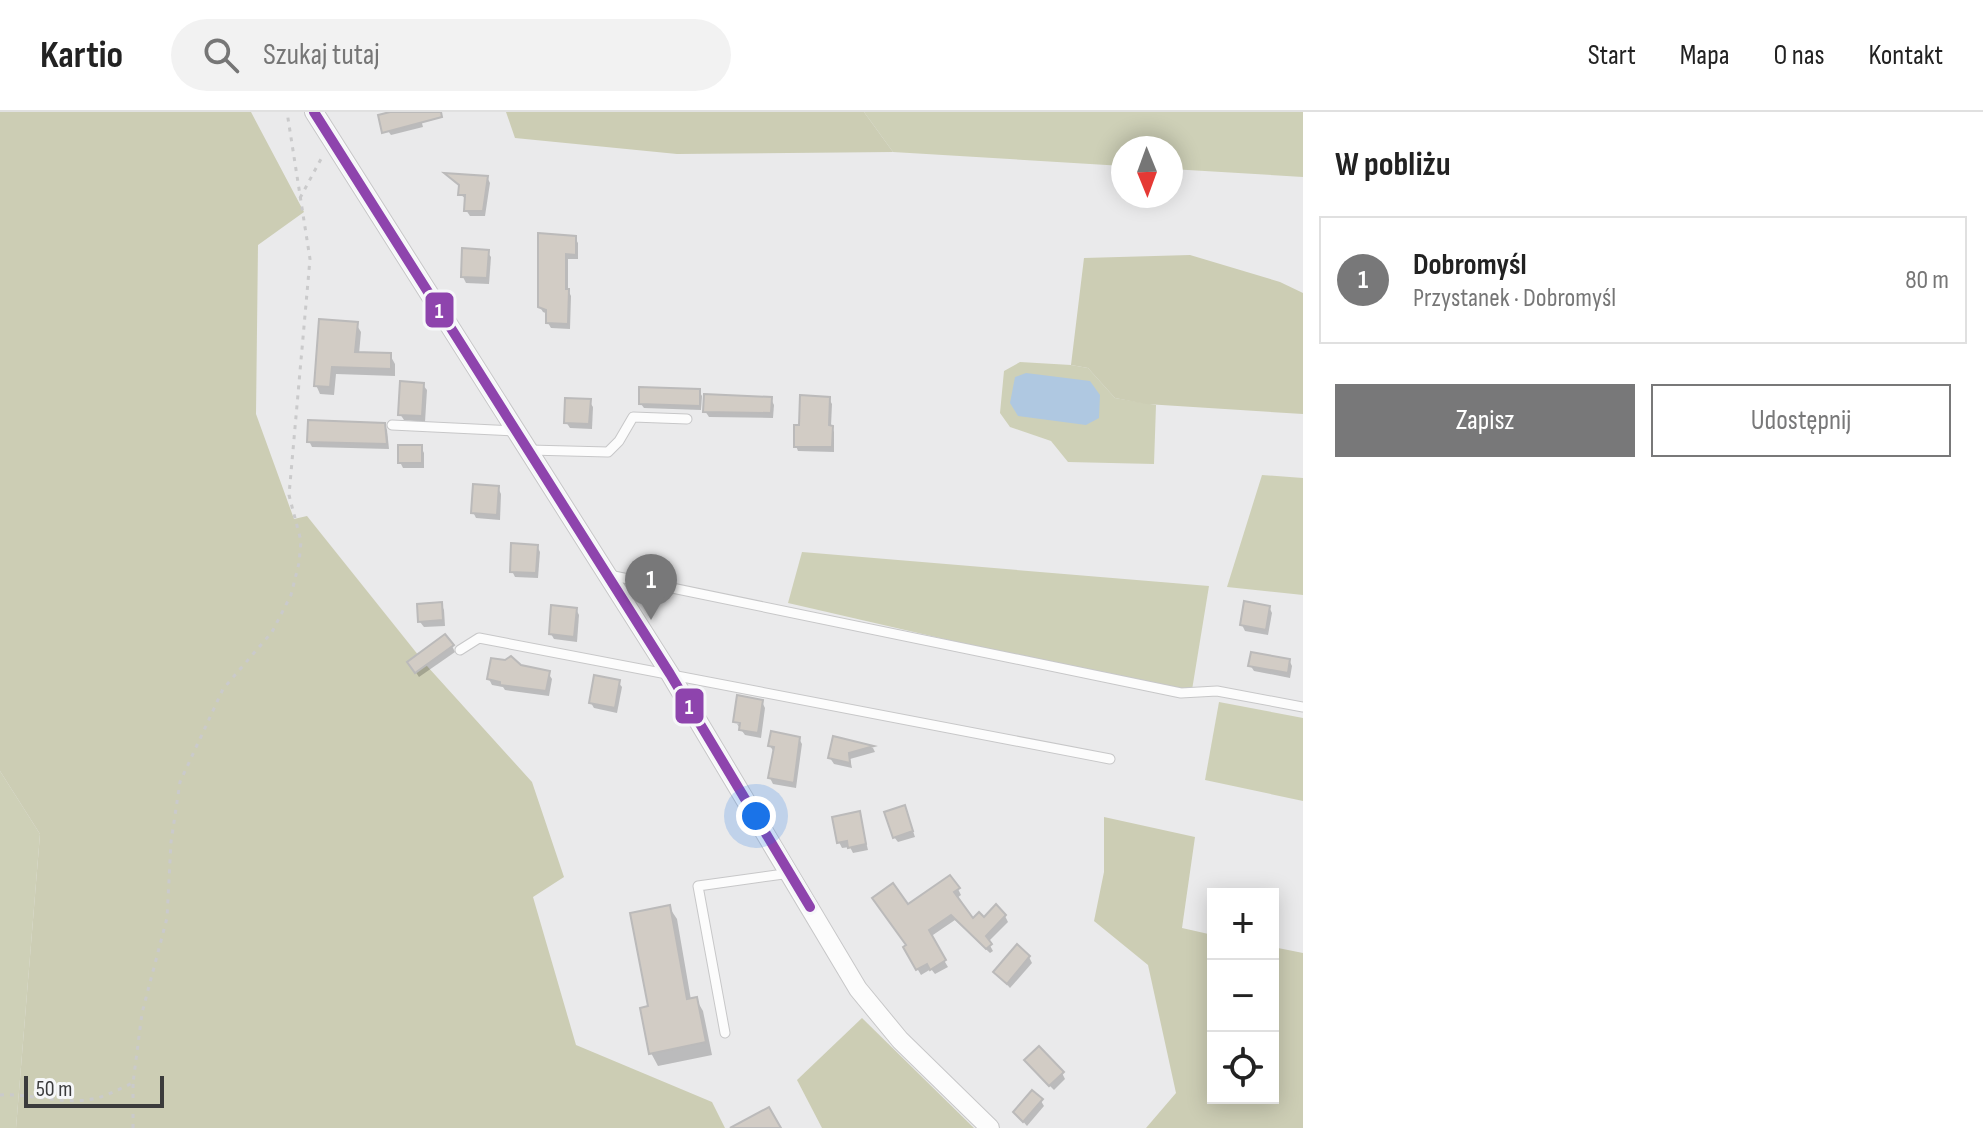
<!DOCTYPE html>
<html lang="pl">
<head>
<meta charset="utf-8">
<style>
  body { margin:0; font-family:"Sofia Sans Condensed",sans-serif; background:#f2f2f2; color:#222 }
  .controls { position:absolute; right:24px; bottom:24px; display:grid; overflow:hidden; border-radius:0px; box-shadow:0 4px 20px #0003 }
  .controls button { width:72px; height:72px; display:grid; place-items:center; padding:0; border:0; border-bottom:2px solid #e0e0e0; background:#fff; color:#222; font:40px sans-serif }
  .compass { position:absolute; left:1111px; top:24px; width:72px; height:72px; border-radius:50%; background:#fff; box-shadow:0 4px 20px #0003; rotate:179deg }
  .scale { position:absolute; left:24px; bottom:20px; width:140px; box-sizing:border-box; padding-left:8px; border:4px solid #3b3b3c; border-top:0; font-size:22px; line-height:28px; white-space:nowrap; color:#3b3b3c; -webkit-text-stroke:6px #f6f7f9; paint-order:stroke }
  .you { position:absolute; left:756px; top:704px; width:28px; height:28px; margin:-20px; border:6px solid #fff; border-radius:50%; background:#1a73e8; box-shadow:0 0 0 12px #1a73e833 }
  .badge { display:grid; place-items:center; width:52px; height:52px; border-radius:50%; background:#787879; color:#fff; font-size:26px; font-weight:700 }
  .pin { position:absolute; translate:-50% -66px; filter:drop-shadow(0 2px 4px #0008) }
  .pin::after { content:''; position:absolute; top:42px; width:28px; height:24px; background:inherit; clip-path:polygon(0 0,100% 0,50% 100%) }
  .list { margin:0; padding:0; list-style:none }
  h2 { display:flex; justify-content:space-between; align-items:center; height:104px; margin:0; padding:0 32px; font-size:34px }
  h2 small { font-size:26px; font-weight:400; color:#767676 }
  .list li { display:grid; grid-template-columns:52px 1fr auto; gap:24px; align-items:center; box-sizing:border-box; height:128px; margin:0 16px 16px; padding:0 16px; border:2px solid #e0e0e0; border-radius:0px }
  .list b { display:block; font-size:30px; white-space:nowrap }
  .list p { margin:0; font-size:26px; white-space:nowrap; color:#767676 }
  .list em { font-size:26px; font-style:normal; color:#767676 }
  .actions { display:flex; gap:16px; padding:24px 32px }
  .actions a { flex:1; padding:18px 0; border:2px solid #787879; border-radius:0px; text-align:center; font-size:28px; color:#787879 }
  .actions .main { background:#787879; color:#fff }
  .icon { flex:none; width:44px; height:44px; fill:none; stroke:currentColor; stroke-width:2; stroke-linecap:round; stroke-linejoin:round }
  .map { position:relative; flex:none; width:1303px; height:1016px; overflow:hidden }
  header { display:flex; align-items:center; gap:48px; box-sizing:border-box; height:112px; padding:0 40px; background:#fff; border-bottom:2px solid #e0e0e0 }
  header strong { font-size:38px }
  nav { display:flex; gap:44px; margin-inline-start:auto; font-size:28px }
  .search { width:560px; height:72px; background:#f2f2f2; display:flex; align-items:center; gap:20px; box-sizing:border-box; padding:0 28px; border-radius:44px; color:#767676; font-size:30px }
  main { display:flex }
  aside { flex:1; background:#fff }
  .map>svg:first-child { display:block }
  .green { fill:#ced0b7 }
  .forest { fill:#cccdb4 }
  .water { fill:#afc8e1 }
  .shadow { fill:#0003 }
  .building { fill:#d2ccc5; stroke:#bbbaba; stroke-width:2 }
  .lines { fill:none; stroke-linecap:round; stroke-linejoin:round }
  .service-casing { stroke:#c7c7c8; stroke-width:11 }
  .minor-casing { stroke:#c7c7c8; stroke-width:20 }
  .path { stroke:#cacacb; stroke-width:3; stroke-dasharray:4 6; stroke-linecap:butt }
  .service { stroke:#fcfcfc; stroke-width:9 }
  .minor { stroke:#fcfcfc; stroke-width:18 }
  .bus-1-casing { stroke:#f6f7f9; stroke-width:16 }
  .bus-1 { stroke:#8e44ad; stroke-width:10 }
  .line-badge { stroke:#f6f7f9; stroke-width:3 }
  .badge-label { font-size:22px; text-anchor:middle; font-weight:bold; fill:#fff }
</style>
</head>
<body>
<header>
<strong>Kartio</strong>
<div class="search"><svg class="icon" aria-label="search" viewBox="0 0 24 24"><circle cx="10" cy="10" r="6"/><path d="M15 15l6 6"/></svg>Szukaj tutaj</div>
<nav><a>Start</a><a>Mapa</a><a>O nas</a><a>Kontakt</a></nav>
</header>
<main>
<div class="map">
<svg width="1303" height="1016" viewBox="0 0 1303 1016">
  <rect width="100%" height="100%" fill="#eaeaeb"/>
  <g class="green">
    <path d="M864,0h439v65l-132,-8v-21h-48v18l-230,-14z"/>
    <path d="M1020,250l51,3 17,3 27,30 41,7 -2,59 -86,-2 -17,-21 -41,-14 -10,-14 4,-42z"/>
    <path d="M1262,363l41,3v117l-76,-8z"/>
    <path d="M802,440l407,34 -18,110 -403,-93z"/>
    <path d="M1219,590l84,16v83l-98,-21z"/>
    <path d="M0,659l40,63 -24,294h-16z"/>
  </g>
  <g class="forest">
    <path d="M0,0h251l53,100 -46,33 -2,169 38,105 13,-3 120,150 105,116 32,95 -31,20 43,148 136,57 13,26h-709l24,-294 -40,-63z"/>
    <path d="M506,0h358l29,40 -216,2 -162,-16z"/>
    <path d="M1190,143l90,27 23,11v121l-157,-10 -31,-6 -27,-30 -17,-3 13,-107z"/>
    <path d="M1104,705l91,20 -13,91 31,7v163h60v-151l30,6v175h-157l30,-35 -28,-128 -54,-44 10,-49z"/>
    <path d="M862,906l112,110h-152l-25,-48z"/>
  </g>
  <path class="water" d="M1026,261l64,8 10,14 -1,23 -13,7 -68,-9 -8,-13 5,-26z"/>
  <g class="shadow">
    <path d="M398,0h21l4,15 -32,8 -3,-4z"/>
    <path d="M448,64l39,1 3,6 -5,33h-15l-4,-6 1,-10 -7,-6 1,-6z"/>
    <path d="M540,123l35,3 3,5v16h-10v31l3,6 -1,33 -19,-1 -3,-5v-9l-5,-2 -3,-5z"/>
    <path d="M487,140l4,5 -2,27 -23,-1 -3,-6z"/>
    <path d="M356,212l5,8 -2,22 31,1 5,9v12l-59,-2 -2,21 -14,-1 -4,-9z"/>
    <path d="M423,273l4,5 -2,32 -21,-2 -4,-6z"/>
    <path d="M699,279l3,5 -1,14 -57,-2 -3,-4z"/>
    <path d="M771,287l3,6 -1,13 -64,-1 -4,-6z"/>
    <path d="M829,287l3,5 -1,22 3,6v20l-36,-1 -2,-5z"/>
    <path d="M589,289l4,6 -1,22 -22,-1 -4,-6z"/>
    <path d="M384,313l3,5 2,19 -77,-2 -3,-6z"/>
    <path d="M421,335l3,6v15h-21l-3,-6z"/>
    <path d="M498,376l3,6 -1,26 -24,-2 -3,-6z"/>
    <path d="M537,434l3,6 -2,26 -23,-1 -3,-6z"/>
    <path d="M441,492l3,6 1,16 -21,1 -4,-5z"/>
    <path d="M1269,495l3,6 -4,22 -23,-4 -3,-6z"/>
    <path d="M576,497l3,6 -2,27 -23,-3 -3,-5z"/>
    <path d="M452,534l3,6 -36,25 -6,-9z"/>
    <path d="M1289,548l3,6 -2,12 -36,-7 -4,-6z"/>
    <path d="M520,555l28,6 4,6 -3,17 -44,-6 -2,-3 -11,-2 -3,-6z"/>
    <path d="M618,570l4,5 -5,26 -23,-5 -3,-5z"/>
    <path d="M739,585l23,5 3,6 -4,30 -16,-3 -8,-11 13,2v-3l-15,-2z"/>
    <path d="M799,627l3,5 -6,44 -23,-4 -3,-6 4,-26 -4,-6z"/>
    <path d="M835,627l38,9 2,4 -25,7 2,9 -18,-4 -4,-6z"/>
    <path d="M859,701l9,37 -15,3 -3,-6 -8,1 -3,-6z"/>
    <path d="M907,701l8,24 -17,5 -4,-5z"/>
    <path d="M958,777l3,6 -4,3 16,23 32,-5 3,6 -20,20 5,9 -3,2 -35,-33 -25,17 18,30 -13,7 -4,-5 -10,6 -16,-27 3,-2v-39z"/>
    <path d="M669,795l8,12 14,81 5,-1 7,12 9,44 -54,11 -7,-13v-45z"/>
    <path d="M1029,845l3,6 -22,25 -14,-16z"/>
    <path d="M1030,954l32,7 3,6 -11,11z"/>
    <path d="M1041,989l3,5 -17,20 -12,-14z"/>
  </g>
  <g class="building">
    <path d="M390,0h51l1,5 -60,16 -4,-18z"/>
    <path d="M444,61l44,3 -5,35h-19l1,-16h-7l1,-10z"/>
    <path d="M538,121l38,3v19l-10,-1v35h3l-1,35 -22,-1v-13l-8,-3z"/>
    <path d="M462,136l27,2 -2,28 -26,-1z"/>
    <path d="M319,207l39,3 -3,30 36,1v16l-59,-2 -2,20 -16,-1z"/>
    <path d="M400,269l24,2 -2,33 -24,-1z"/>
    <path d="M639,275l61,2v17l-61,-2z"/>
    <path d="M704,282l68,3 -1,16 -68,-1z"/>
    <path d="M800,283l30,2 -1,28 4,1 -1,21h-38v-22h5z"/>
    <path d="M565,286l26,1 -2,25 -25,-1z"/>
    <path d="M308,308l77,3 2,21 -80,-2z"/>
    <rect x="398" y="333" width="24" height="18"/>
    <path d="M473,372l26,2 -2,29 -26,-2z"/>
    <path d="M511,431l27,2 -2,28 -26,-1z"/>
    <path d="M1244,489l26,5 -4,24 -26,-5z"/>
    <path d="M442,490l1,18 -25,2 -1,-18z"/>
    <path d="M551,493l26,3 -3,29 -25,-3z"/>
    <path d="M445,522l9,11 -39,28 -8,-11z"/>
    <path d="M1251,540l39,7 -2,14 -40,-7z"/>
    <path d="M511,544l10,9 29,6 -4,20 -46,-6v-3l-13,-3 4,-21 14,2z"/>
    <path d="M594,563l26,5 -5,28 -26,-5z"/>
    <path d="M737,583l26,5 -5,33 -19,-3 1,-7 -7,-1z"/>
    <path d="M771,619l29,6 -6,46 -26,-5 6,-31 -6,-1z"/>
    <path d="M833,624l41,10 -25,7 1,10 -22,-5z"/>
    <path d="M905,693l8,26 -20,7 -9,-26z"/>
    <path d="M860,699l6,33 -18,4 -1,-7 -10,2 -5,-26z"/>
    <path d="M950,763l10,13 -6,4 19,26 6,-6 5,5 12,-13 10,11 -20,21 6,8 -6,5 -35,-34 -22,15 17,30 -16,10 -3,-6 -11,6 -13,-23 3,-2 -34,-47 21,-15 15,21z"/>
    <path d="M670,793l17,94 10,-2 9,45 -57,12 -9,-46 8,-2 -18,-93z"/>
    <path d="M1017,832l13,12 -23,28 -14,-12z"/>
    <path d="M1039,934l25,26 -15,14 -25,-26z"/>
    <path d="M1032,978l11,9 -20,23 -10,-10z"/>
    <path d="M769,995l12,21h-51z"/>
  </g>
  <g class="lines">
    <g class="service-casing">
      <g id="service">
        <path d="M392,313l122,6"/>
        <path d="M529,338l79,2 11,-11 14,-24 54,2"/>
        <path d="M609,463l572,118 36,-2 86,16"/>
        <path d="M460,538l19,-12 631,121"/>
        <path d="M725,921l-27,-147 93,-13"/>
      </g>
    </g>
    <g class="minor-casing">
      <path id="minor" d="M314,0l356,562 188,315 42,51 90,88"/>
    </g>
    <g class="path">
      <path d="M300,86l21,-39"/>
      <path d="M133,972v44"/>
      <path d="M0,983c31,-2 66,11 97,3 12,-3 24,-10 36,-15l9,-70 25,-95 4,-76 9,-60 43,-93 49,-57 19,-37 8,-32 2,-22 -12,-46 21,-236 -23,-147"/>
    </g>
    <use href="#service" class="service"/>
    <use href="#minor" class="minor"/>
    <g class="bus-1-casing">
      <path id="bus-1" d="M314,0l356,562 140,233"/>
    </g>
    <use href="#bus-1" class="bus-1"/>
  </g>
  <g class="line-badge">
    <rect x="424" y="179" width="31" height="38" rx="8" fill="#8e44ad"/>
    <rect x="674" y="575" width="31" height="38" rx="8" fill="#8e44ad"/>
  </g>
  <g class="badge-label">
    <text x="439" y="206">1</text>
    <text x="689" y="602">1</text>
  </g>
</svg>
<div class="controls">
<button>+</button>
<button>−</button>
<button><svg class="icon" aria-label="locate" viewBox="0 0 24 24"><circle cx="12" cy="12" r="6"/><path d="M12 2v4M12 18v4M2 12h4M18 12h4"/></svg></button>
</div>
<svg class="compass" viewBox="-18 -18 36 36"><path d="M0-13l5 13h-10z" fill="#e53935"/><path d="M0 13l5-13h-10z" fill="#767676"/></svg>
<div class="scale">50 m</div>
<div class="you"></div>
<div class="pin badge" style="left:651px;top:508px">1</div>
</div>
<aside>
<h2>W pobliżu<small></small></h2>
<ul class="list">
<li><span class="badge">1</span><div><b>Dobromyśl</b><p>Przystanek · Dobromyśl</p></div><em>80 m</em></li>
</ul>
<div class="actions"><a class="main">Zapisz</a><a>Udostępnij</a></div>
</aside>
</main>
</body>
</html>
